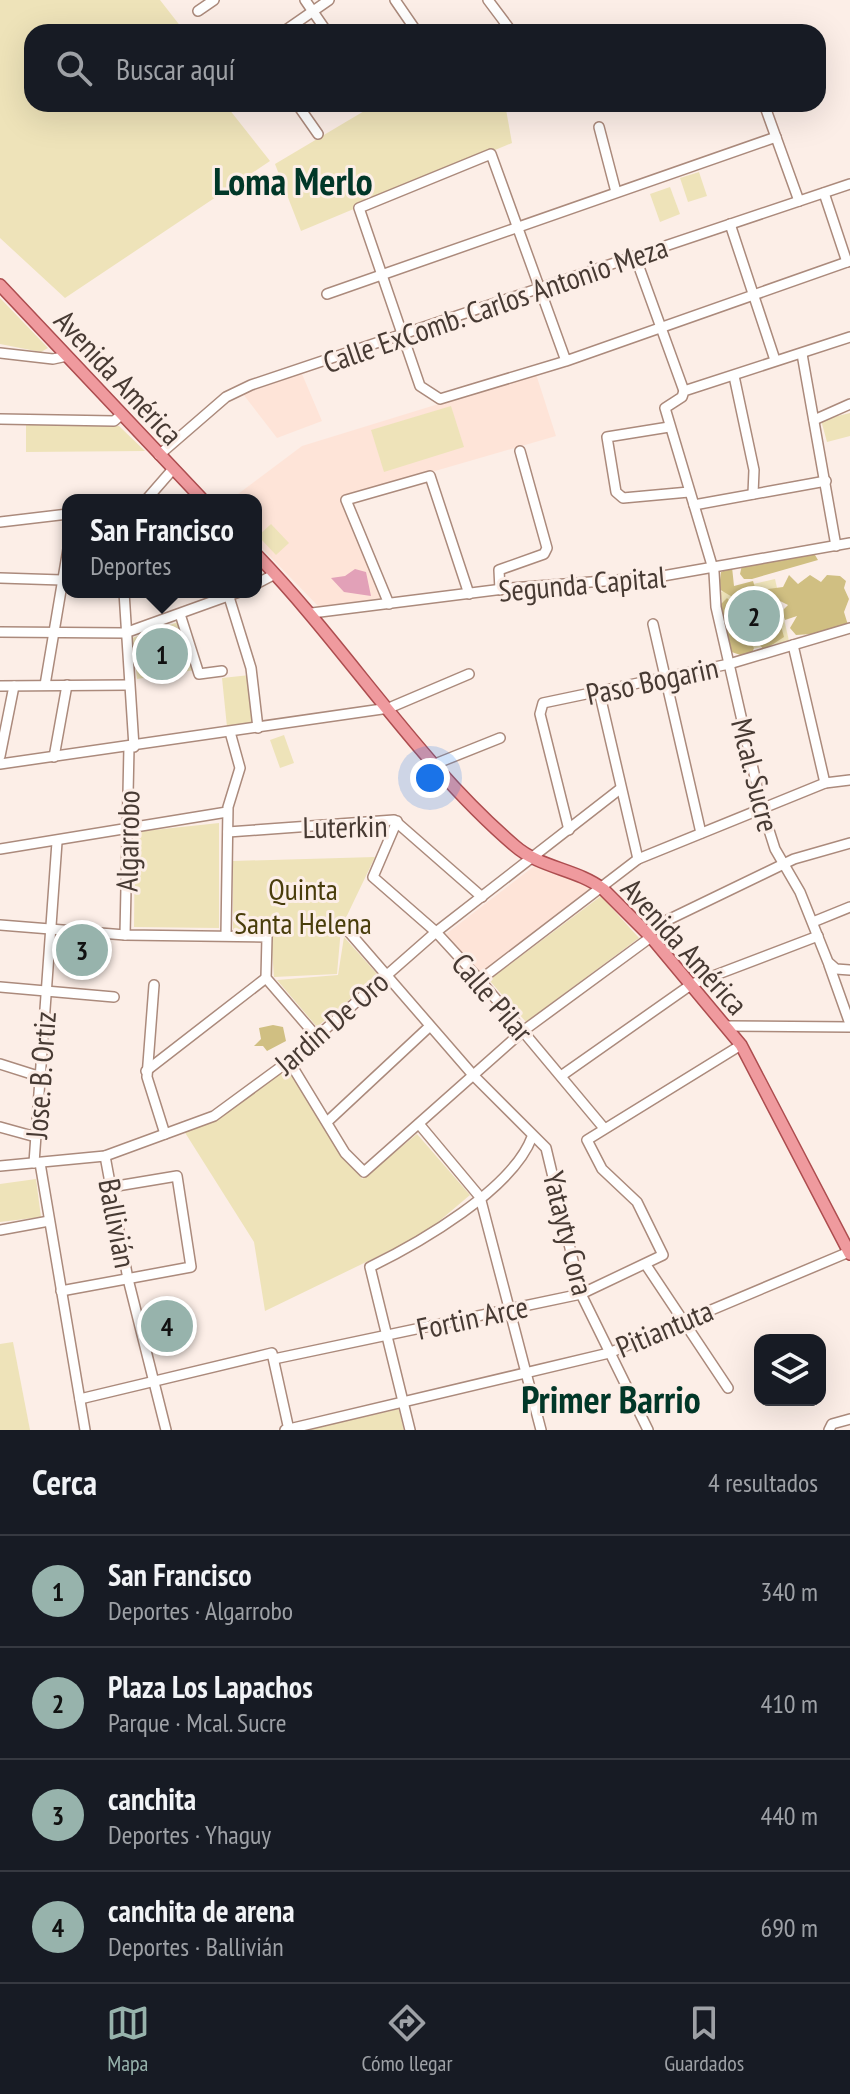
<!DOCTYPE html>
<html lang="es">
<head>
<meta charset="utf-8">
<style>
  body { margin:0; font-family:"PT Sans Narrow",sans-serif; background:#20242c; color:#f1f3f6 }
  .controls { position:absolute; right:24px; bottom:24px; display:grid; overflow:hidden; border-radius:16px; box-shadow:0 8px 32px #0002 }
  .controls button { width:72px; height:72px; display:grid; place-items:center; padding:0; border:0; border-bottom:2px solid #363941; background:#171b24; color:#f1f3f6; font:40px sans-serif }
  .you { position:absolute; left:430px; top:778px; width:28px; height:28px; margin:-20px; border:6px solid #fff; border-radius:50%; background:#1a73e8; box-shadow:0 0 0 12px #1a73e833 }
  .badge { display:grid; place-items:center; width:52px; height:52px; border-radius:50%; background:#97b3ac; color:#111; font-size:26px; font-weight:700 }
  .pin { position:absolute; translate:-50% -50%; border:4px solid #fff; box-shadow:0 2px 8px #0006 }
  .popup { position:absolute; left:62px; top:494px; width:200px; height:104px; box-sizing:border-box; display:grid; place-content:center; border-radius:16px; background:#171b24; filter:drop-shadow(0 2px 6px #0005); font-size:26px; white-space:nowrap; color:#9ea1a6 }
  .popup b { font-size:30px; color:#f1f3f6 }
  .popup::after { content:''; position:absolute; left:50%; top:100%; margin-left:-16px; border:16px solid transparent; border-top-color:#171b24 }
  .list { margin:0; padding:0; list-style:none }
  h2 { display:flex; justify-content:space-between; align-items:center; height:104px; margin:0; padding:0 32px; font-size:34px }
  h2 small { font-size:26px; font-weight:400; color:#9ea1a6 }
  .list li { display:grid; grid-template-columns:52px 1fr auto; gap:24px; align-items:center; box-sizing:border-box; height:112px; padding:0 32px; border-top:2px solid #363941 }
  .list b { display:block; font-size:30px; white-space:nowrap }
  .list p { margin:0; font-size:26px; white-space:nowrap; color:#9ea1a6 }
  .list em { font-size:26px; font-style:normal; color:#9ea1a6 }
  .icon { flex:none; width:44px; height:44px; fill:none; stroke:currentColor; stroke-width:2; stroke-linecap:round; stroke-linejoin:round }
  .map { position:relative; flex:none; width:850px; height:1430px; overflow:hidden }
  .search { position:absolute; background:#171b24; box-shadow:0 8px 32px #0002; left:24px; right:24px; top:24px; height:88px; display:flex; align-items:center; gap:20px; box-sizing:border-box; padding:0 28px; border-radius:24px; color:#9ea1a6; font-size:30px }
  .sheet { height:552px; background:#171b24 }
  nav { display:flex; justify-content:space-around; align-items:center; box-sizing:border-box; height:112px; border-top:2px solid #363941; background:#171b24; font-size:22px; color:#9ea1a6 }
  nav a { display:grid; justify-items:center; gap:4px }
  nav .on { color:#97b3ac }
  .map>svg:first-child { display:block }
  .built { fill:#fee4d8 }
  .green { fill:#eee3b9 }
  .forest { fill:#d0bf82 }
  .water { fill:#e2a1b8 }
  .lines { fill:none; stroke-linecap:round; stroke-linejoin:round }
  .minor-casing { stroke:#ab8a7c; stroke-width:12 }
  .major-casing { stroke:#ad4d4f; stroke-width:14 }
  .minor { stroke:#fff; stroke-width:9 }
  .major { stroke:#ef9a9e; stroke-width:11 }
  .labels { text-anchor:middle; dominant-baseline:central; stroke-width:6; stroke-linejoin:round; paint-order:stroke }
  .street-label { font-size:30px; fill:#473a33; stroke:#fceee7 }
  .park-label { font-size:30px; fill:#493d0b; stroke:#fceee7 }
  .district-label { font-size:38px; font-weight:bold; fill:#013728; stroke:#fceee7 }
</style>
</head>
<body>
<div class="map">
<svg width="850" height="1430" viewBox="0 0 850 1430">
  <rect width="100%" height="100%" fill="#fceee7"/>
  <g class="built">
    <path d="M302,374l20,47 -45,17 -34,-44z"/>
    <path d="M536,374l20,62 -214,62 42,100 -65,9 -63,-65v-42h-26l72,-54z"/>
    <path d="M537,864l50,20 6,7 -112,83 -35,-40z"/>
  </g>
  <g class="green">
    <path d="M0,0h160l25,32h-153v72h193l45,57 -205,137 -65,-60z"/>
    <path d="M376,104h129l7,39 -211,88 -26,-67z"/>
    <path d="M699,172l8,24 -19,6 -8,-24z"/>
    <path d="M670,187l10,27 -20,8 -10,-28z"/>
    <path d="M0,298l48,50 -7,4 -41,-8z"/>
    <path d="M451,406l13,41 -80,25 -13,-42z"/>
    <path d="M850,413v23l-23,6 -6,-22z"/>
    <path d="M26,424l93,2 26,25 -119,1z"/>
    <path d="M271,524l18,19 -13,12 -18,-19z"/>
    <path d="M775,579l14,62 -55,12 -14,-61z"/>
    <path d="M181,621l14,49 -58,9 -5,-41z"/>
    <path d="M250,675l5,49 -28,3 -5,-49z"/>
    <path d="M284,735l10,28 -14,5 -10,-28z"/>
    <path d="M219,823v105l-85,-1 1,-95z"/>
    <path d="M375,857l-34,71 -4,46 -63,3 -3,-40 -10,-5 -28,-1v-70z"/>
    <path d="M601,896l38,42 -113,84 -37,-42z"/>
    <path d="M59,935l47,4 -2,26 -47,-3z"/>
    <path d="M344,937l34,38 -61,52 -40,-47 61,-5z"/>
    <path d="M289,1066l73,113 55,-45 53,61 -46,39 -159,77 -11,-69 -70,-111 29,-9z"/>
    <path d="M36,1179l5,38 -41,5v-38z"/>
    <path d="M181,1311l5,22 -33,7 -6,-22z"/>
    <path d="M13,1342l17,88h-30v-86z"/>
    <path d="M399,1409l5,21h-97z"/>
  </g>
  <g class="forest">
    <path d="M802,555h13l3,5 -66,19h-8l-4,-5 2,-9z"/>
    <path d="M732,567l2,19 19,-5 5,16 -24,1 -15,-9 2,-17z"/>
    <path d="M789,575l9,9 12,-9 11,7 6,-7 13,1 6,5 -2,7 5,11 -5,13 4,13 -24,16 -12,-7 -16,1 -6,-7 7,-12 -12,4 -3,-9 6,-6 -22,-11 2,-5 15,-2z"/>
    <path d="M727,598l7,7v21l8,-4 9,3 -5,12 8,11 -2,5 -9,3 -14,-5 -8,-47z"/>
    <path d="M757,623l9,2 6,6 9,-5 3,11 -20,13 -11,-13z"/>
    <path d="M273,1025l10,2 3,14 -19,10 -4,-5h-9l7,-7 -2,-11z"/>
  </g>
  <path class="water" d="M355,569l11,3 5,24 -27,-4 -13,-14 14,-2z"/>
  <g class="lines">
    <g class="minor-casing">
      <g id="minor">
        <path d="M305,0l22,32"/>
        <path d="M395,0l22,32"/>
        <path d="M488,0l24,32"/>
        <path d="M198,11l16,-11"/>
        <path d="M283,32l46,-32"/>
        <path d="M297,104l21,30"/>
        <path d="M764,104l35,97"/>
        <path d="M599,127l17,65"/>
        <path d="M824,193l23,69"/>
        <path d="M730,224l45,136"/>
        <path d="M635,256l49,135"/>
        <path d="M327,294l449,-157"/>
        <path d="M850,337l-166,54 -2,6 -17,11 49,164 2,35 46,201 13,41 25,43 28,70 8,7 14,1"/>
        <path d="M0,353l53,6 14,-3"/>
        <path d="M802,354l34,192"/>
        <path d="M566,361l-75,-207 -132,54 61,178 20,13 126,-38 284,-100"/>
        <path d="M734,376l20,94 -1,24"/>
        <path d="M0,419l114,2 7,-6"/>
        <path d="M814,420l36,-16"/>
        <path d="M669,427l-62,10 9,55 7,6 66,-6"/>
        <path d="M159,455l67,-58 25,-12 599,-201"/>
        <path d="M146,500l27,-31"/>
        <path d="M694,505l132,-24"/>
        <path d="M0,522l68,-8"/>
        <path d="M0,578l62,2"/>
        <path d="M256,584l19,-10"/>
        <path d="M500,590l-1,-20 45,-16 3,-6 -27,-97"/>
        <path d="M124,592l10,155"/>
        <path d="M229,597l22,71 7,60"/>
        <path d="M389,604l-43,-104 84,-24 39,118"/>
        <path d="M312,613l199,-25 146,-11 193,-34"/>
        <path d="M180,614l19,60 23,-3"/>
        <path d="M653,624l48,209"/>
        <path d="M0,632l125,1 114,-41"/>
        <path d="M793,645l32,138"/>
        <path d="M45,685l23,-136"/>
        <path d="M0,686l129,-1"/>
        <path d="M599,691l39,168"/>
        <path d="M0,756l14,-70"/>
        <path d="M54,757l13,-72"/>
        <path d="M0,764l389,-56 80,-34"/>
        <path d="M435,764l65,-26"/>
        <path d="M397,821l-24,56 63,55 44,48 123,147"/>
        <path d="M569,830l-29,-116 3,-11 186,-39 121,-36"/>
        <path d="M228,832l166,-12 88,77"/>
        <path d="M0,849l227,-37"/>
        <path d="M813,922l37,-15"/>
        <path d="M0,925l125,10 142,2 -1,41 51,59"/>
        <path d="M645,931l149,-72 56,-16"/>
        <path d="M349,932l124,143 73,73 35,146 67,136"/>
        <path d="M125,935l4,-188"/>
        <path d="M226,935l2,-128 12,-39 -10,-36"/>
        <path d="M829,965l21,59"/>
        <path d="M480,980l158,-121 187,-76 25,-3"/>
        <path d="M154,985l-7,92 18,57"/>
        <path d="M0,987l114,10"/>
        <path d="M727,1026l123,1"/>
        <path d="M289,1061l56,92 19,19 159,-141 128,-94"/>
        <path d="M0,1064l41,13"/>
        <path d="M146,1071l120,-93"/>
        <path d="M561,1076l131,-92 126,-48"/>
        <path d="M327,1122l103,-96"/>
        <path d="M419,1124l61,73 61,233"/>
        <path d="M0,1127l36,10"/>
        <path d="M105,1156l23,123 38,151"/>
        <path d="M34,1163l23,-321"/>
        <path d="M40,1163l45,267"/>
        <path d="M0,1166l105,-10 109,-40 75,-55 147,-129 184,-143"/>
        <path d="M0,1230l49,-9"/>
        <path d="M646,1265l82,123"/>
        <path d="M61,1291l130,-24 -14,-91 -66,11"/>
        <path d="M274,1359l307,-65 82,-39 -26,-53 -35,-33 -15,-29 154,-95"/>
        <path d="M80,1399l192,-46 17,77"/>
        <path d="M285,1430l324,-77 240,-101"/>
        <path d="M410,1430l-40,-163c49,-24 142,-77 162,-130"/>
        <path d="M829,1430l3,-6 18,-5"/>
      </g>
    </g>
    <g class="major-casing">
      <g id="major">
        <path d="M0,285l203,215"/>
        <path d="M256,554c90,93 161,208 259,292 25,22 62,23 88,43l48,48 90,108 109,209"/>
      </g>
    </g>
    <use href="#minor" class="minor"/>
    <use href="#major" class="major"/>
  </g>
  <g class="labels">
    <g class="street-label">
      <text transform="translate(495 304) rotate(-19)">Calle ExComb. Carlos Antonio Meza</text>
      <text transform="translate(119 377) rotate(47)">Avenida América</text>
      <text transform="translate(582 583) rotate(-5)">Segunda Capital</text>
      <text transform="translate(652 680) rotate(-12)">Paso Bogarin</text>
      <text transform="translate(756 775) rotate(76)">Mcal. Sucre</text>
      <text transform="translate(345 826) rotate(-1)">Luterkin</text>
      <text transform="translate(127 841) rotate(-89)">Algarrobo</text>
      <text transform="translate(685 946) rotate(48)">Avenida América</text>
      <text transform="translate(493 997) rotate(49)">Calle Pilar</text>
      <text transform="translate(331 1022) rotate(-41)">Jardin De Oro</text>
      <text transform="translate(40 1075) rotate(-86)">Jose. B. Ortiz</text>
      <text transform="translate(118 1223) rotate(79)">Ballivián</text>
      <text transform="translate(569 1233) rotate(76)">Yatayty Cora</text>
      <text transform="translate(472 1317) rotate(-12)">Fortin Arce</text>
      <text transform="translate(664 1328) rotate(-23)">Pitiantuta</text>
    </g>
    <g class="park-label">
      <text x="303" y="888">Quinta<tspan x="303" dy="34">Santa Helena</tspan></text>
    </g>
    <g class="district-label">
      <text x="293" y="180">Loma Merlo</text>
      <text x="611" y="1398">Primer Barrio</text>
    </g>
  </g>
</svg>
<div class="controls">
<button><svg class="icon" aria-label="layers" viewBox="0 0 24 24"><path d="M12 4l9 5-9 5-9-5zM3 14l9 5 9-5"/></svg></button>
</div>
<div class="you"></div>
<div class="pin badge" style="left:162px;top:654px">1</div>
<div class="popup"><b>San Francisco</b>Deportes</div>
<div class="pin badge" style="left:754px;top:616px">2</div>
<div class="pin badge" style="left:82px;top:950px">3</div>
<div class="pin badge" style="left:167px;top:1326px">4</div>
<div class="search"><svg class="icon" aria-label="search" viewBox="0 0 24 24"><circle cx="10" cy="10" r="6"/><path d="M15 15l6 6"/></svg>Buscar aquí</div>
</div>
<section class="sheet">
<h2>Cerca<small>4 resultados</small></h2>
<ul class="list">
<li><span class="badge">1</span><div><b>San Francisco</b><p>Deportes · Algarrobo</p></div><em>340 m</em></li>
<li><span class="badge">2</span><div><b>Plaza Los Lapachos</b><p>Parque · Mcal. Sucre</p></div><em>410 m</em></li>
<li><span class="badge">3</span><div><b>canchita</b><p>Deportes · Yhaguy</p></div><em>440 m</em></li>
<li><span class="badge">4</span><div><b>canchita de arena</b><p>Deportes · Ballivián</p></div><em>690 m</em></li>
</ul>
</section>
<nav>
<a class="on"><svg class="icon" aria-label="map" viewBox="0 0 24 24"><path d="M3 6l6-2 6 2 6-2v14l-6 2-6-2-6 2zM9 4v14M15 6v14"/></svg>Mapa</a>
<a><svg class="icon" aria-label="directions" viewBox="0 0 24 24"><path d="M12 3l9 9-9 9-9-9zM9 14v-3h6M13 9l2 2-2 2"/></svg>Cómo llegar</a>
<a><svg class="icon" aria-label="saved" viewBox="0 0 24 24"><path d="M7 4h10v16l-5-4-5 4z"/></svg>Guardados</a>
</nav>
</body>
</html>
